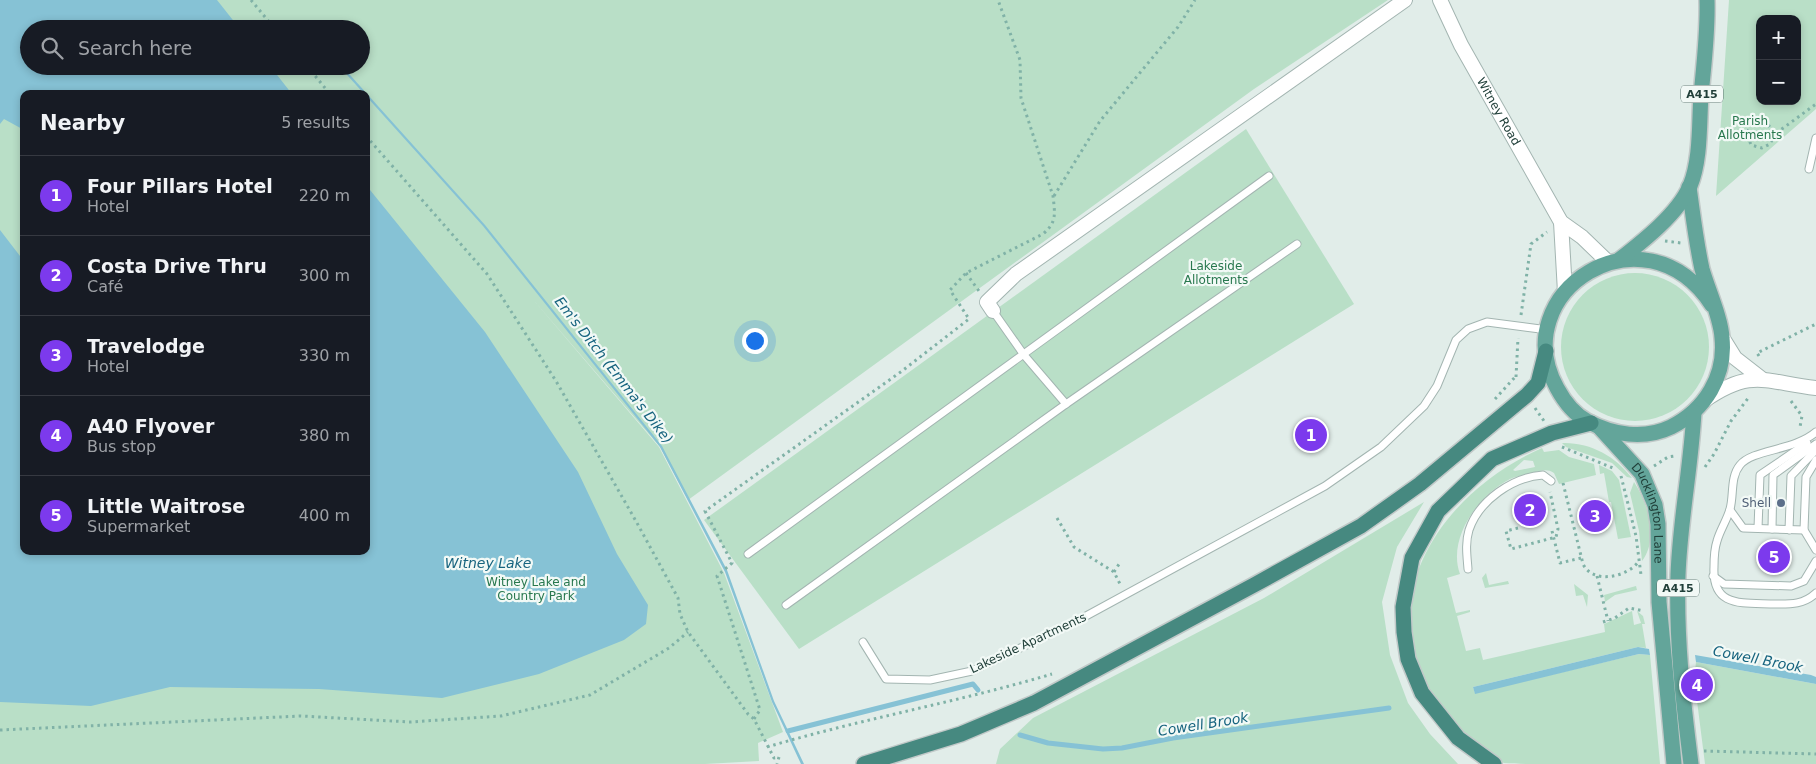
<!DOCTYPE html>
<html lang="en">
<head>
<meta charset="utf-8">
<style>
  body { margin:0; font-family:"DejaVu Sans",sans-serif; background:#20242c; color:#f1f3f6 }
  .controls { position:absolute; right:15px; top:15px; display:grid; overflow:hidden; border-radius:10px; box-shadow:0 2px 8px #0003 }
  .controls button { width:45px; height:45px; display:grid; place-items:center; padding:0; border:0; border-bottom:1px solid #363941; background:#171b24; color:#f1f3f6; font:25px sans-serif }
  .you { position:absolute; left:754px; top:340px; width:18px; height:18px; margin:-12px; border:4px solid #fff; border-radius:50%; background:#1a73e8; box-shadow:0 0 0 8px #1a73e833 }
  .badge { display:grid; place-items:center; width:32px; height:32px; border-radius:50%; background:#7c3aed; color:#fff; font-size:16px; font-weight:700 }
  .pin { position:absolute; translate:-50% -50%; border:2px solid #fff; box-shadow:0 1px 5px #0006 }
  .list { margin:0; padding:0; list-style:none }
  h2 { display:flex; justify-content:space-between; align-items:center; height:65px; margin:0; padding:0 20px; font-size:21px }
  h2 small { font-size:16px; font-weight:400; color:#9ea1a6 }
  .list li { display:grid; grid-template-columns:32px 1fr auto; gap:15px; align-items:center; box-sizing:border-box; height:80px; padding:0 20px; border-top:1px solid #363941 }
  .list b { display:block; font-size:19px; white-space:nowrap }
  .list p { margin:0; font-size:16px; white-space:nowrap; color:#9ea1a6 }
  .list em { font-size:16px; font-style:normal; color:#9ea1a6 }
  .icon { flex:none; width:28px; height:28px; fill:none; stroke:currentColor; stroke-width:2; stroke-linecap:round; stroke-linejoin:round }
  .map { position:relative; flex:none; width:1816px; height:764px; overflow:hidden }
  .search { position:absolute; background:#171b24; box-shadow:0 2px 8px #0003; left:20px; top:20px; width:350px; height:55px; display:flex; align-items:center; gap:12px; box-sizing:border-box; padding:0 18px; border-radius:28px; color:#9ea1a6; font-size:19px }
  .panel { position:absolute; background:#171b24; box-shadow:0 2px 8px #0003; left:20px; top:90px; width:350px; height:465px; border-radius:10px }
  .map>svg:first-child { display:block }
  .green { fill:#b9dfc7; fill-rule:evenodd }
  .water { fill:#86c2d5 }
  .lines { fill:none; stroke-linecap:round; stroke-linejoin:round }
  .stream { stroke:#86c2d5; stroke-width:5 }
  .service-casing { stroke:#a3b5b1; stroke-width:9 }
  .minor-casing { stroke:#a3b5b1; stroke-width:16 }
  .primary-casing { stroke:#c1c9c8; stroke-width:18 }
  .trunk-casing { stroke:#c1c9c8; stroke-width:18 }
  .path { stroke:#80b2a7; stroke-width:3; stroke-dasharray:2.5 4; stroke-linecap:butt }
  .service { stroke:#fff; stroke-width:7 }
  .minor { stroke:#fff; stroke-width:14 }
  .primary { stroke:#63a59a; stroke-width:15 }
  .trunk { stroke:#468980; stroke-width:15 }
  .service-dot { fill:#5c6f8a; stroke:#f2f9f6; stroke-width:2 }
  .labels { text-anchor:middle; dominant-baseline:central; stroke-width:4.5; stroke-linejoin:round; paint-order:stroke }
  .shield { fill:#f2f9f6; stroke:#5f7772; stroke-width:1 }
  .shield-label { font-size:11px; font-weight:bold; fill:#203f39 }
  .street-label { font-size:12px; fill:#203f39; stroke:#f2f9f6 }
  .park-label { font-size:12px; fill:#28784e; stroke:#f2f9f6 }
  .service-label { font-size:12px; fill:#4e5e75; stroke:#f2f9f6; text-anchor:end }
  .water-label { font-size:14px; font-style:italic; fill:#17647f; stroke:#f2f9f6 }
</style>
</head>
<body>
<div class="map">
<svg width="1816" height="764" viewBox="0 0 1816 764">
  <rect width="100%" height="100%" fill="#e1ede9"/>
  <g class="green">
    <path d="M0,0h1388l-134,89 -566,411 -28,-53 -130,-151 129,151 65,126 59,159 -25,11 1,18 -54,3h-705zM29,29h332v37h-332zM24,94h342v457h-342z"/>
    <path d="M1729,0h87v109l-100,87zM1760,19h37v82h-37z"/>
    <path d="M1246,129l108,175 -555,345 -95,-129z"/>
    <circle cx="1635" cy="347" r="74"/>
    <path d="M1562,443c28,-1 53,13 70,35l-5,-1 -15,-14 -46,-16z"/>
    <path d="M1542,448l2,4 15,-2 10,7 25,7 2,11 -37,9 -5,-11c-7,-5 -14,-2 -22,0 -7,2 -15,3 -22,6 -32,16 -63,60 -50,95l-13,4 9,35 14,-3v2l-13,4 9,35 14,-3 3,12 122,-28 -1,-8 28,-13 2,14 7,-2 -4,-12 6,5 2,8h-3l4,24 -8,-1 -165,40 2,6 164,-39 11,1 10,109c-40,0 -79,0 -118,0 -11,0 -28,0 -38,-1 -26,-11 -42,-30 -59,-51 -84,-103 -6,-219 97,-264zM1524,460l9,1 2,6 -20,4 -2,-1z"/>
    <path d="M1599,465l13,6 7,9 12,57 -13,2 -7,-37h-2l-5,-29 -4,1z"/>
    <path d="M1634,482c14,21 25,57 8,79l-3,-30 -9,-38z"/>
    <path d="M1424,502l-27,45 -15,55 8,53 18,48 22,31 28,30h-462l4,-15 33,-31 231,-120z"/>
    <path d="M1486,573l3,12 19,-4 1,3 -24,4 -3,-10z"/>
    <path d="M1574,584l14,11 -1,12 -4,-12 -7,1z"/>
    <path d="M1636,586l1,4 -22,5 -10,7 -1,-7z"/>
    <path d="M1696,662l120,22v80h-111l-9,-71 4,-1 -1,-12h-5z"/>
  </g>
  <g class="water">
    <path d="M0,0h217l23,29h-211v37h241l22,28h-268v36l-20,-11 -4,5z"/>
    <path d="M339,66h3l143,159 177,221 65,124 47,131 30,63h-3l-29,-62 -47,-130 -65,-125 -177,-221z"/>
    <path d="M366,185l119,147 93,140 39,82 31,51 -2,19 -22,16 -85,34 -97,24 -123,-9 -149,-2 -79,19 -91,-4v-472l20,26 4,-1v296h342z"/>
    <path d="M1638,647l11,2 1,6 -11,-1 -164,40 -2,-7z"/>
    <path d="M1695,655l116,20 5,2v7l-120,-22z"/>
  </g>
  <g class="lines">
    <g class="stream">
      <path d="M788,731l185,-47 5,6"/>
      <path d="M1020,735l28,8 55,6 19,-1 51,-10 216,-30"/>
    </g>
    <g class="service-casing">
      <g id="service">
        <path d="M1809,169l7,-31"/>
        <path d="M993,311l31,44 42,49"/>
        <path d="M1816,432c-22,19 -63,17 -76,33 -10,12 -6,30 -10,44 -3,11 -10,21 -13,32 -3,9 -3,17 -3,26 -2,39 25,36 56,37 18,0 32,2 46,-11"/>
        <path d="M1816,460l-10,17 -2,53 12,20"/>
        <path d="M1730,510l13,18 61,2"/>
        <path d="M1758,528l2,-53 47,-32"/>
        <path d="M1772,529l1,-54 43,-31"/>
        <path d="M1789,530l2,-54 25,-26"/>
        <path d="M748,554l521,-378"/>
        <path d="M1468,569c-1,-13 -3,-26 1,-39 10,-30 44,-53 74,-55l8,6"/>
        <path d="M1713,576l11,8 67,2 13,-5 12,-20"/>
        <path d="M786,605l280,-201 231,-160"/>
        <path d="M863,642l23,37 44,1 42,-9 103,-49 250,-136 56,-39 43,-41 13,-20 19,-46 12,-11 19,-7 61,8"/>
      </g>
    </g>
    <g class="minor-casing">
      <g id="minor">
        <path id="s1" d="M1440,0l21,45 100,177 21,15 27,26"/>
        <path d="M1561,222l4,70"/>
        <path d="M993,311l-6,-9 29,-28 389,-274"/>
        <path d="M1722,337l13,21 27,21"/>
        <path d="M1705,400c47,-32 59,-18 111,-12"/>
      </g>
    </g>
    <g class="primary-casing">
      <g id="primary">
        <path d="M1689,187c4,28 7,55 13,82 6,21 19,49 20,69 4,38 -17,72 -51,89 -27,13 -58,8 -84,-6 -13,-7 -23,-20 -30,-33 -53,-96 87,-186 155,-83"/>
        <path d="M1619,260c23,-18 59,-46 71,-74 11,-27 9,-62 11,-91 3,-31 7,-63 6,-95"/>
        <path id="s2" d="M1601,429l41,45 13,31 3,19 1,78 15,162"/>
        <path d="M1691,764c-8,-63 -15,-126 -13,-189 2,-55 13,-108 16,-163"/>
      </g>
    </g>
    <g class="trunk-casing">
      <g id="trunk">
        <path d="M864,764l97,-30 73,-31 220,-118 107,-59 59,-42 107,-89 11,-12 8,-32"/>
        <path d="M1494,764l-36,-26 -36,-45 -14,-34 -4,-27 -1,-25 9,-49 26,-47 54,-52 60,-26 39,-10"/>
      </g>
    </g>
    <g class="path">
      <path d="M251,0l24,29"/>
      <path d="M307,66l23,28"/>
      <path d="M1775,134l-5,10 -8,4 -11,-3 -4,-11c2,-10 10,-14 20,-11l8,11 41,-30"/>
      <path d="M366,136l121,138 69,107 81,142 41,75 2,16 8,18 60,82 6,5 20,39 5,-1 -2,7"/>
      <path d="M1054,196l46,-75 78,-94 17,-27"/>
      <path d="M1665,241l16,2"/>
      <path d="M966,273l13,18"/>
      <path d="M1521,315l10,-71 16,-12"/>
      <path d="M1759,356l-2,-3 59,-29"/>
      <path d="M1516,377l2,-39"/>
      <path d="M1495,399l21,-23"/>
      <path d="M1791,401l11,15 -2,11"/>
      <path d="M1535,408l9,13"/>
      <path d="M1562,447l51,21"/>
      <path d="M1654,466l14,-9 7,-1"/>
      <path d="M1705,467l9,-13 17,-33 18,-24"/>
      <path d="M1621,476l15,60 5,39"/>
      <path d="M1563,483l20,81c10,21 45,13 56,-3"/>
      <path d="M1057,518l17,29 40,25 6,12"/>
      <path d="M1518,528l-12,3 5,18 45,-12 2,-8 -8,-37"/>
      <path d="M1552,531l8,32 21,-5"/>
      <path d="M1114,572l7,-11"/>
      <path d="M1597,576l11,45"/>
      <path d="M1603,622l12,-4 14,-10 15,3"/>
      <path d="M754,719l6,-9 -43,-134 15,-13 -27,-52 197,-140 67,-52 -19,-29 16,-17 77,-39c14,-12 12,-20 10,-38l-32,-98 -1,-38 -22,-60"/>
      <path d="M0,730l301,-14 109,6 91,-6 89,-21 79,-47 19,-16"/>
      <path d="M767,747c94,-28 191,-45 285,-73"/>
      <path d="M1704,751l112,3"/>
    </g>
    <use href="#service" class="service"/>
    <use href="#minor" class="minor"/>
    <use href="#primary" class="primary"/>
    <use href="#trunk" class="trunk"/>
  </g>
  <circle class="service-dot" cx="1781" cy="503" r="5"/>
  <g class="labels">
    <g class="shield">
      <rect x="1681" y="85.5" width="42" height="17" rx="4"/>
      <rect x="1657" y="579.5" width="42" height="17" rx="4"/>
    </g>
    <g class="shield-label">
      <text x="1702" y="94">A415</text>
      <text x="1678" y="588">A415</text>
    </g>
    <g class="street-label">
      <text stroke="none"><textPath href="#s1" startOffset="126">Witney Road</textPath></text>
      <text stroke="none"><textPath href="#s2" startOffset="101">Ducklington Lane</textPath></text>
      <text transform="translate(1028 643) rotate(-25)">Lakeside Apartments</text>
    </g>
    <g class="park-label">
      <text x="1750" y="121">Parish<tspan x="1750" dy="14">Allotments</tspan></text>
      <text x="1216" y="266">Lakeside<tspan x="1216" dy="14">Allotments</tspan></text>
      <text x="536" y="582">Witney Lake and<tspan x="536" dy="14">Country Park</tspan></text>
    </g>
    <g class="service-label">
      <text x="1771" y="503">Shell</text>
    </g>
    <g class="water-label">
      <text transform="translate(614 370) rotate(52)">Em's Ditch (Emma's Dike)</text>
      <text x="488" y="563">Witney Lake</text>
      <text transform="translate(1758 659) rotate(11)">Cowell Brook</text>
      <text transform="translate(1203 724) rotate(-9)">Cowell Brook</text>
    </g>
  </g>
</svg>
<div class="controls">
<button>+</button>
<button>−</button>
</div>
<div class="you"></div>
<div class="pin badge" style="left:1311px;top:435px">1</div>
<div class="pin badge" style="left:1530px;top:510px">2</div>
<div class="pin badge" style="left:1595px;top:516px">3</div>
<div class="pin badge" style="left:1697px;top:685px">4</div>
<div class="pin badge" style="left:1774px;top:557px">5</div>
<div class="search"><svg class="icon" aria-label="search" viewBox="0 0 24 24"><circle cx="10" cy="10" r="6"/><path d="M15 15l6 6"/></svg>Search here</div>
<section class="panel">
<h2>Nearby<small>5 results</small></h2>
<ul class="list">
<li><span class="badge">1</span><div><b>Four Pillars Hotel</b><p>Hotel</p></div><em>220 m</em></li>
<li><span class="badge">2</span><div><b>Costa Drive Thru</b><p>Café</p></div><em>300 m</em></li>
<li><span class="badge">3</span><div><b>Travelodge</b><p>Hotel</p></div><em>330 m</em></li>
<li><span class="badge">4</span><div><b>A40 Flyover</b><p>Bus stop</p></div><em>380 m</em></li>
<li><span class="badge">5</span><div><b>Little Waitrose</b><p>Supermarket</p></div><em>400 m</em></li>
</ul>
</section>
</div>
</body>
</html>
